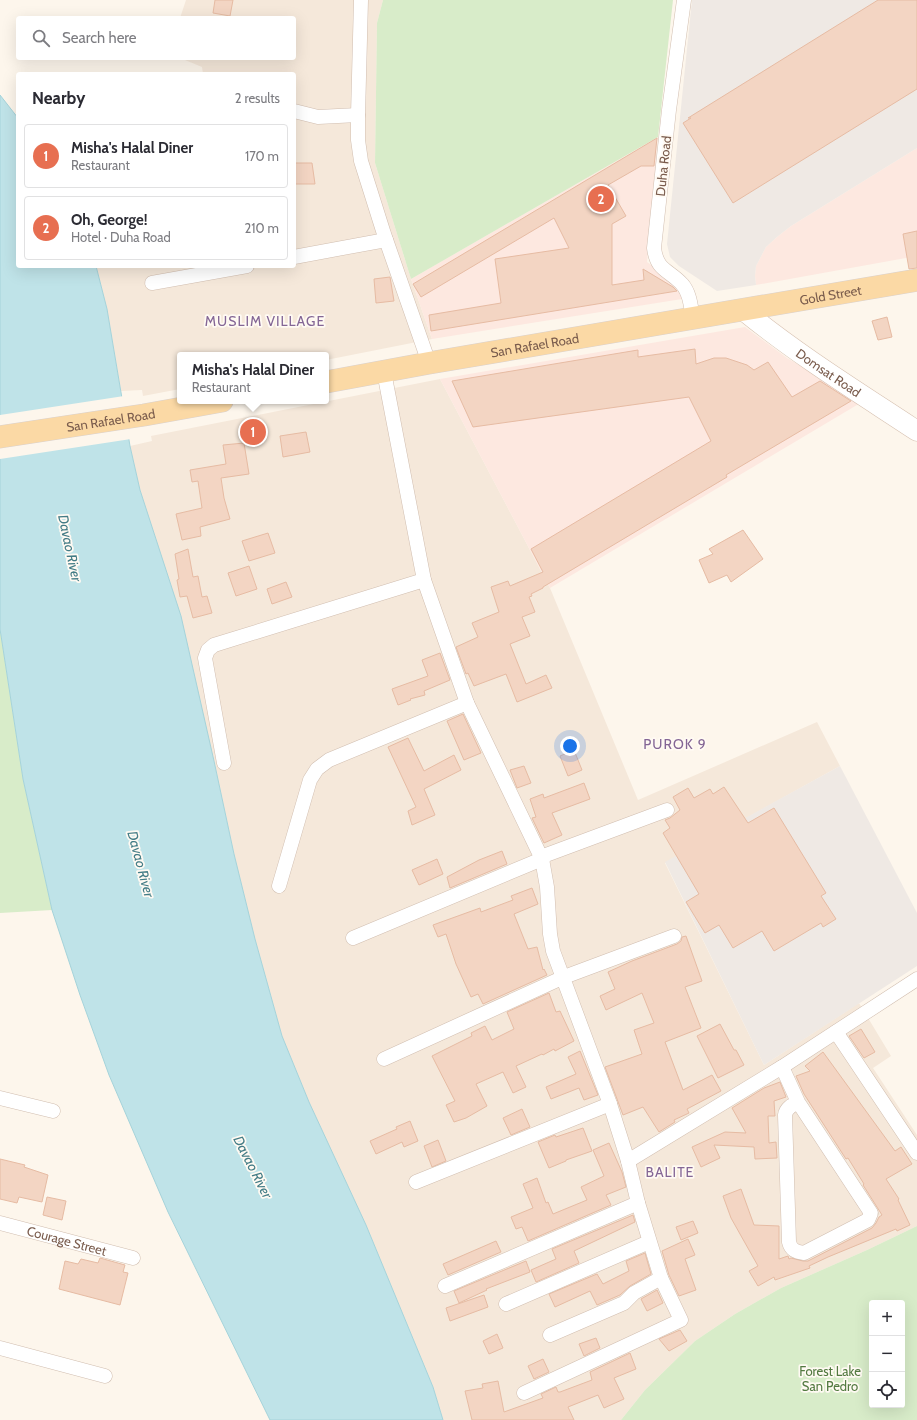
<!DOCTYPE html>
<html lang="en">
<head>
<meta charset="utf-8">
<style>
  body { margin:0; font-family:Cabin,sans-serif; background:#f2f2f3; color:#2b2b33 }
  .controls { position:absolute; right:12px; bottom:12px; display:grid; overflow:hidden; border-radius:4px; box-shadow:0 4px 16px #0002 }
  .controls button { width:36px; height:36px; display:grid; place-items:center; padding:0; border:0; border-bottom:1px solid #e1e1e2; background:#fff; color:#2b2b33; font:20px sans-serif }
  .you { position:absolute; left:570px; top:746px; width:14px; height:14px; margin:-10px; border:3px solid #fff; border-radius:50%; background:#1a73e8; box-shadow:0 0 0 6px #1a73e833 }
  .badge { display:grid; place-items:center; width:26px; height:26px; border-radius:50%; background:#e76f51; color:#fff; font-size:13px; font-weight:700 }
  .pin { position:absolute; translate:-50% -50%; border:2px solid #fff; box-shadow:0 1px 4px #0006 }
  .popup { position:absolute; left:177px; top:352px; width:152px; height:52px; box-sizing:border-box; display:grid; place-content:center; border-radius:4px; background:#fff; filter:drop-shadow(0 1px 3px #0005); font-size:13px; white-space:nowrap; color:#7c7c81 }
  .popup b { font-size:15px; color:#2b2b33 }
  .popup::after { content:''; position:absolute; left:50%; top:100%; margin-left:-8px; border:8px solid transparent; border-top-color:#fff }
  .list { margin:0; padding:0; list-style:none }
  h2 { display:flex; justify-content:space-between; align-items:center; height:52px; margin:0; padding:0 16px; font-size:17px }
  h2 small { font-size:13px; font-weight:400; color:#7c7c81 }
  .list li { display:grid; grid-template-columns:26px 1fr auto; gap:12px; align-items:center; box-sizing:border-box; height:64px; margin:0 8px 8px; padding:0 8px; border:1px solid #e1e1e2; border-radius:4px }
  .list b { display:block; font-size:15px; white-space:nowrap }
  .list p { margin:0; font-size:13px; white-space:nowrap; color:#7c7c81 }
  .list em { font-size:13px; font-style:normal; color:#7c7c81 }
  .icon { flex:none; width:22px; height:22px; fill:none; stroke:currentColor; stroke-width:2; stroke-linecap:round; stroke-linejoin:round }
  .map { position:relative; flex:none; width:917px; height:1420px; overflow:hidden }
  .search { position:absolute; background:#fff; box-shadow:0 4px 16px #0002; left:16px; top:16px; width:280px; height:44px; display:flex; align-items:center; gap:10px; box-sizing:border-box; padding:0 14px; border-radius:4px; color:#7c7c81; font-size:15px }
  .panel { position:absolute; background:#fff; box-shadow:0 4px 16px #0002; left:16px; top:72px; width:280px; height:196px; border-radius:4px }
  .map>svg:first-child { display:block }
  .residential { fill:#f5e8da }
  .commercial { fill:#fde8e0 }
  .industrial { fill:#efe9e4 }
  .green { fill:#d8ecc9; fill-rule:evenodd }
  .water { fill:#bfe3e8; stroke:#a5d3da }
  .pier { fill:#fdf6ec }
  .building { fill:#f3d5c3; stroke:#e6bba3 }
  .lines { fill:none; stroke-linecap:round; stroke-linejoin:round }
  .street-casing { stroke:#d1beb0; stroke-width:15 }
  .secondary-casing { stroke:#d6c0b0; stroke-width:21 }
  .primary-casing { stroke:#dad1cd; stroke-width:23 }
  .street { stroke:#fff; stroke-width:14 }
  .secondary { stroke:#fff; stroke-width:20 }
  .primary { stroke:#fbd9a5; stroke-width:22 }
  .labels { text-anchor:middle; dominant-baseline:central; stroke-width:3.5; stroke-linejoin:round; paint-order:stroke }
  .street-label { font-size:13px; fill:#7a5c4d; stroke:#fffaf3 }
  .park-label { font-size:13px; fill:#537a41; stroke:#fffaf3 }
  .neighbourhood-label { font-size:14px; letter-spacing:1px; fill:#846695; stroke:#fffaf3 }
  .water-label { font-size:14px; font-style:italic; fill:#437c86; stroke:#fffaf3 }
</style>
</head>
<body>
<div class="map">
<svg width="917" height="1420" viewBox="0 0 917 1420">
  <rect width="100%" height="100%" fill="#fdf6ec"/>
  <g class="residential">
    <path d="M186,0h197l-6,23 -2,140 36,116 21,60 -106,21v-5h-146v34l-37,7 -1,-6 -21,1 -14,-82 -11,-43h198v-192h-91l-1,-7 -22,-9h114v-40h-114z"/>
    <path d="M440,379l110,209 88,212 179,-78 23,44 -175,97 99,202 95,-62 32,53 -18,12 44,67v91l-50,24 -86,38 -46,26 -40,27 -50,49 -24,30h-178l-10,-33 -67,-162 -57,-123 -27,-66 -27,-97 -21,-85 -20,-93 -74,-271 -10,-44 22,-5 -1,-5z"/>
  </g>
  <g class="commercial">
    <path d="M658,137l-11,125 27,19 6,10 2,8 -250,40 -21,-60z"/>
    <path d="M917,148v108l-161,29 -1,-9 1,-10 10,-19 11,-10 14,-11z"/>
    <path d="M745,327l42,31 75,44 -312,186 -110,-209z"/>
  </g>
  <g class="industrial">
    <path d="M692,0h225v148l-126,78 -14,11 -11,10 -10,19 -1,10 1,9 -39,6 -38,-25 -9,-9 -3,-13z"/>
    <path d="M840,766l77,147v53l-153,99 -99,-203z"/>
  </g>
  <g class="green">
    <path d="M383,0h290l-15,137 -247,142 -36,-116 2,-140z"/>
    <path d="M0,629l23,150 29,131 -52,3z"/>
    <path d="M917,1226v194h-296l24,-30 50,-49 40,-27 46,-26 86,-38zM872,1303h30v102h-30z"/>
  </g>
  <path class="water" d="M0,95l18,23v148h78l11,43 23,137 10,44 41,126 33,145 20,93 21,85 27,97 27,66 57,123 67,162 10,33h-173l-102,-208 -59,-137 -29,-80 -28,-85 -29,-131 -23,-150z"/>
  <path class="pier" d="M124,396l7,43 -131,20v-44z"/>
  <g class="building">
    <path d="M215,0h18l-3,16 -17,-3z"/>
    <path d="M878,0h39v89l-184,114 -50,-80 8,-5h-3z"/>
    <path d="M657,138l-3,28h-13l-33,19 18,31 -14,8v61l32,-5 -1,-11 30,18 4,4 -246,40 -2,-16 72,-12 -6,-44 74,-11 -15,-30 -133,79 -8,-13z"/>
    <path d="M294,163h18l3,21h-21z"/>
    <path d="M917,231v37l-8,1 -6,-35z"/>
    <path d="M390,277l4,24 -18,2 -2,-24z"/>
    <path d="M887,317l5,20 -14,3 -6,-19z"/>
    <path d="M695,349l1,15 18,-6h12l21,7 7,5 14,-8 24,35 28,-16 31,20 -125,74 1,2 -184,110v1l-12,6 1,2 -3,1 6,15 -13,5 8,19 -20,8 16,40 20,-9 6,13 -35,14 -11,-28 -32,12 -6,-13 -2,1 -10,-27 22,-10 -6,-14 27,-11 -8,-25 17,-6 2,5 33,-14 -12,-23 180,-108 -22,-44 -216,30 -21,-46 186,-31v7z"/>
    <path d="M306,432l4,20 -27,5 -3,-21z"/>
    <path d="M244,443l5,31 -28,4 3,20 6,21 -30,8 1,9 -19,4 -6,-26 26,-6 -4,-27 -6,1 -2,-12 36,-6 -3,-19z"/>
    <path d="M743,530l20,29 -32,23 -4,-7 -18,8 -10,-23 14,-6 -4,-5z"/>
    <path d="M268,533l7,20 -26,8 -7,-20z"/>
    <path d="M188,549l5,28 5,-1 4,21 5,-1 5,17 -19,5 -6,-22 -7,1 -3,-17 2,-1 -4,-25z"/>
    <path d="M249,566l8,23 -21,7 -8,-23z"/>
    <path d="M286,582l6,15 -20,7 -5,-15z"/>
    <path d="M440,653l10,27 -26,11 1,4 -15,4 1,1 -13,5 -6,-16 36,-13 -6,-16z"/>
    <path d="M463,714l18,39 -17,7 -17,-39z"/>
    <path d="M408,738l16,33 30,-16 7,15 -37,19 11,26 -23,10 -4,-14 8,-4 -28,-60z"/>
    <path d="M574,750l8,20 -14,6 -8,-20z"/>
    <path d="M524,766l7,17 -14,5 -7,-18z"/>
    <path d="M584,783l6,16 -38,14 10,22 -18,8 -12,-25 4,-1 -6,-18 13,-5 1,4z"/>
    <path d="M724,787l24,36 26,-15 52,85 -5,3 15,23 -13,8 -2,-4 -47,28 -12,-20 -29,17 -14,-23 -14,8 -19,-31 13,-8 -36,-61 7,-5 -5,-8 5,-2 10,-8 -7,-13 15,-9 6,10 16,-9 3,5z"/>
    <path d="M502,851l5,13 -57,24 -3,-11 32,-17z"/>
    <path d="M437,859l6,15 -24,11 -7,-15z"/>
    <path d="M532,888l6,16 -24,10 14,35 9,-2 6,23 1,-1 3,6 -64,29 -5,-10 -7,3 -15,-33 -10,-30 -8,3 -5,-12 47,-17 1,4 32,-12 -2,-4z"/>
    <path d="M686,936l16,45 -17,6 16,41 -36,14 18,48 29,-15 9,16 -34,18 2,4 -15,7 1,2 -16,10 -16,-25 -20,8 -18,-48 37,-13 -8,-24 20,-7 -12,-30 -36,17 -6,-14 15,-7 -7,-17 24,-11 45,-17 4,-3 1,-4z"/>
    <path d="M549,993l7,19 4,-1 14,30 -19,10 -1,-2 -11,6 -1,-1 -26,12 10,21 -13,6 -10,-21 -27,12 11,22 -21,12 -12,4 -8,-17 9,-4 -23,-45 40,-20 -1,-3 14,-7 7,14 22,-11 -7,-17z"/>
    <path d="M720,1024l14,26h2l8,15 -26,13 -21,-42z"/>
    <path d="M861,1029l14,23 -11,6 -15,-22z"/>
    <path d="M580,1051l18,44 -14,5 -5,-12 -28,11 -5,-12 30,-13 -8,-17z"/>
    <path d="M823,1052l72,99 6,-4 11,17 -26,15 13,20 -1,1 12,25 -13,6 -1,-2 -68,28 -19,9 1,2 -35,12 -1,-3 -16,9 -9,-15 9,-5 -27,-48 -8,-22 18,-7 13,36 25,1v33l9,-3 1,3 2,-1 12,3h5l64,-33 4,-5 3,-6 3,-2 -19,-30 1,-1 -16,-26 -2,1 -42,-65 -8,-18 14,-5 -5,-5z"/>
    <path d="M780,1082l6,15 -12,4 1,15h-7l1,27 7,-1 1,16 -22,1 -1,-12 -40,-2 6,13 -19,9 -9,-20 33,-15 21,1 -14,-25 32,-20z"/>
    <path d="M522,1109l8,18 -19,8 -8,-17z"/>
    <path d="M410,1121l8,20 -14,6 -2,-5 -26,12 -6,-13 27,-12 -1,-2z"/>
    <path d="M583,1128l9,23 -26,9v1l-17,7 -11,-26 17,-7 1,2z"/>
    <path d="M438,1140l8,21 -14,6 -8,-21z"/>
    <path d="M609,1143l13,29 4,15 -20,8 5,10 -83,36 -6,-14 -6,2 -5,-12 22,-9 -10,-24 14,-6 9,25 2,-1 5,12 34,-14 -6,-13 23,-11 -11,-26z"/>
    <path d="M0,1159l25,6 -1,2 24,8 -6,27 -23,-5 -2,6 -17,-4z"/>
    <path d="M47,1197l19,4 -4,19 -19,-5z"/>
    <path d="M633,1215l2,7 -61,29 5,12 -43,19 -5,-12 25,-11 -4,-10z"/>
    <path d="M693,1221l5,12 -17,7 -5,-13z"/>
    <path d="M688,1239l7,16 -10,4 11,31 -17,6 -10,-21 -7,-24z"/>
    <path d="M496,1241l5,11 -53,23 -5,-11z"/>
    <path d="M645,1253l6,21 -21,12 -10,9 -23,10 -7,-14 -35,16 -6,-13 48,-20 6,10 26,-13 -3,-10z"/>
    <path d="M100,1258l25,7 -2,7 5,1 -8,32 -61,-16 6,-28 13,3 3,-5 17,4z"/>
    <path d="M526,1261l4,11 -44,17 1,1 -28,13 -5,-12z"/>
    <path d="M657,1290l6,13 -16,8 -6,-12z"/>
    <path d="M484,1295l4,12 -38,14 -4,-13z"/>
    <path d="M680,1330l7,11 -18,10 -10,-12z"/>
    <path d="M497,1334l6,14 -14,6 -6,-13z"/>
    <path d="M596,1338l4,10 -16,8 -5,-12z"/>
    <path d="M630,1353l6,16 -22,9 10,21 -20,9 -6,-13 -30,12 6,13h-102l-7,-29 18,-3 -1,-4 16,-3 6,31 39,-14 -2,-4 15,-7 2,5h2l32,-12 -2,-8z"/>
    <path d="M543,1359l6,13 -15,7 -6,-13z"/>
  </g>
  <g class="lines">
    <g class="street-casing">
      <g id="street">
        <path d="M361,0l-3,115v25l3,21 23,73 45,129"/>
        <path d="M684,0l-15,110 -15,138c3,23 14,21 28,36 8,9 9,23 11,35"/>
        <path d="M294,111l24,6 40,-2"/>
        <path d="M294,257l92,-17"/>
        <path d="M152,283l95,-17"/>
        <path d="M384,372l40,208 43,123 75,156 5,28 3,47 3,17 57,153 18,57 10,42 23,75 20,42 -157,73"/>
        <path d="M224,763l-19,-105 3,-8 6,-5 210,-65"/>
        <path d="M279,886l31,-106 7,-11 12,-9 138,-57"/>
        <path d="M353,938l189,-79 4,-4 121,-45"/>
        <path d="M836,1032l81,121"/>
        <path d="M384,1059l180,-82 110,-41"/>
        <path d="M782,1067l16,35 73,111 -3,7 -64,33c-8,-1 -13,-3 -15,-11l-4,-127c1,-7 7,-10 13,-13"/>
        <path d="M0,1098l53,13"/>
        <path d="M628,1161l154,-94 135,-88"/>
        <path d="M416,1182l194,-78"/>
        <path id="s1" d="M0,1223l133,35"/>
        <path d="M445,1286l193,-83"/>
        <path d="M506,1304l143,-62"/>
        <path d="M550,1335l74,-32 10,-10 27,-15"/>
        <path d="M0,1348l105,28"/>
      </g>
    </g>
    <g class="secondary-casing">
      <g id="secondary">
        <path id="s2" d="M743,310c55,45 115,82 174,121"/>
      </g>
    </g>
    <g class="primary-casing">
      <g id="primary">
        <path id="s3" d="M326,382l103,-19 488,-83"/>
        <path id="s4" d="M0,437l144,-22 78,-14"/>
      </g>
    </g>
    <use href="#street" class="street"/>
    <use href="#secondary" class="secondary"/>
    <use href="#primary" class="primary"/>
  </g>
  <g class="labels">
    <g class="street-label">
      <text transform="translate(663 166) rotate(-84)">Duha Road</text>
      <text stroke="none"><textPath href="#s3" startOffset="512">Gold Street</textPath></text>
      <text stroke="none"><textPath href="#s3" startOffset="212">San Rafael Road</textPath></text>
      <text stroke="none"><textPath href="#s2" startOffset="106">Domsat Road</textPath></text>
      <text stroke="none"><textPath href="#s4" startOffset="112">San Rafael Road</textPath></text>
      <text stroke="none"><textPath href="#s1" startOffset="69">Courage Street</textPath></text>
    </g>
    <g class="park-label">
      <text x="830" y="1371">Forest Lake<tspan x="830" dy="15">San Pedro</tspan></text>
    </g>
    <g class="neighbourhood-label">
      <text x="265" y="321">MUSLIM VILLAGE</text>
      <text x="675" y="744">PUROK 9</text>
      <text x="670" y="1172">BALITE</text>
    </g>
    <g class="water-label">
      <text transform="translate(70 548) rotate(78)">Davao River</text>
      <text transform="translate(141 864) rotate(75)">Davao River</text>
      <text transform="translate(253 1167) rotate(63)">Davao River</text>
    </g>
  </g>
</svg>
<div class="controls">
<button>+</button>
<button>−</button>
<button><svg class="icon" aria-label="locate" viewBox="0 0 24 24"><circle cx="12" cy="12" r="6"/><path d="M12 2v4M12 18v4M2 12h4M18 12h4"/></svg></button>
</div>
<div class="you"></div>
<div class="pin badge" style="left:253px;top:432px">1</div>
<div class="popup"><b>Misha's Halal Diner</b>Restaurant</div>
<div class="pin badge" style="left:601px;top:199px">2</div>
<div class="search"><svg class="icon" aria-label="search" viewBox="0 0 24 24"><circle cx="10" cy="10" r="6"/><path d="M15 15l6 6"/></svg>Search here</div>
<section class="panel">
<h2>Nearby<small>2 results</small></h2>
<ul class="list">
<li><span class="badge">1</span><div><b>Misha's Halal Diner</b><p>Restaurant</p></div><em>170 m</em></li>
<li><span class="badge">2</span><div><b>Oh, George!</b><p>Hotel · Duha Road</p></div><em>210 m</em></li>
</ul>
</section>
</div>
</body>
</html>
